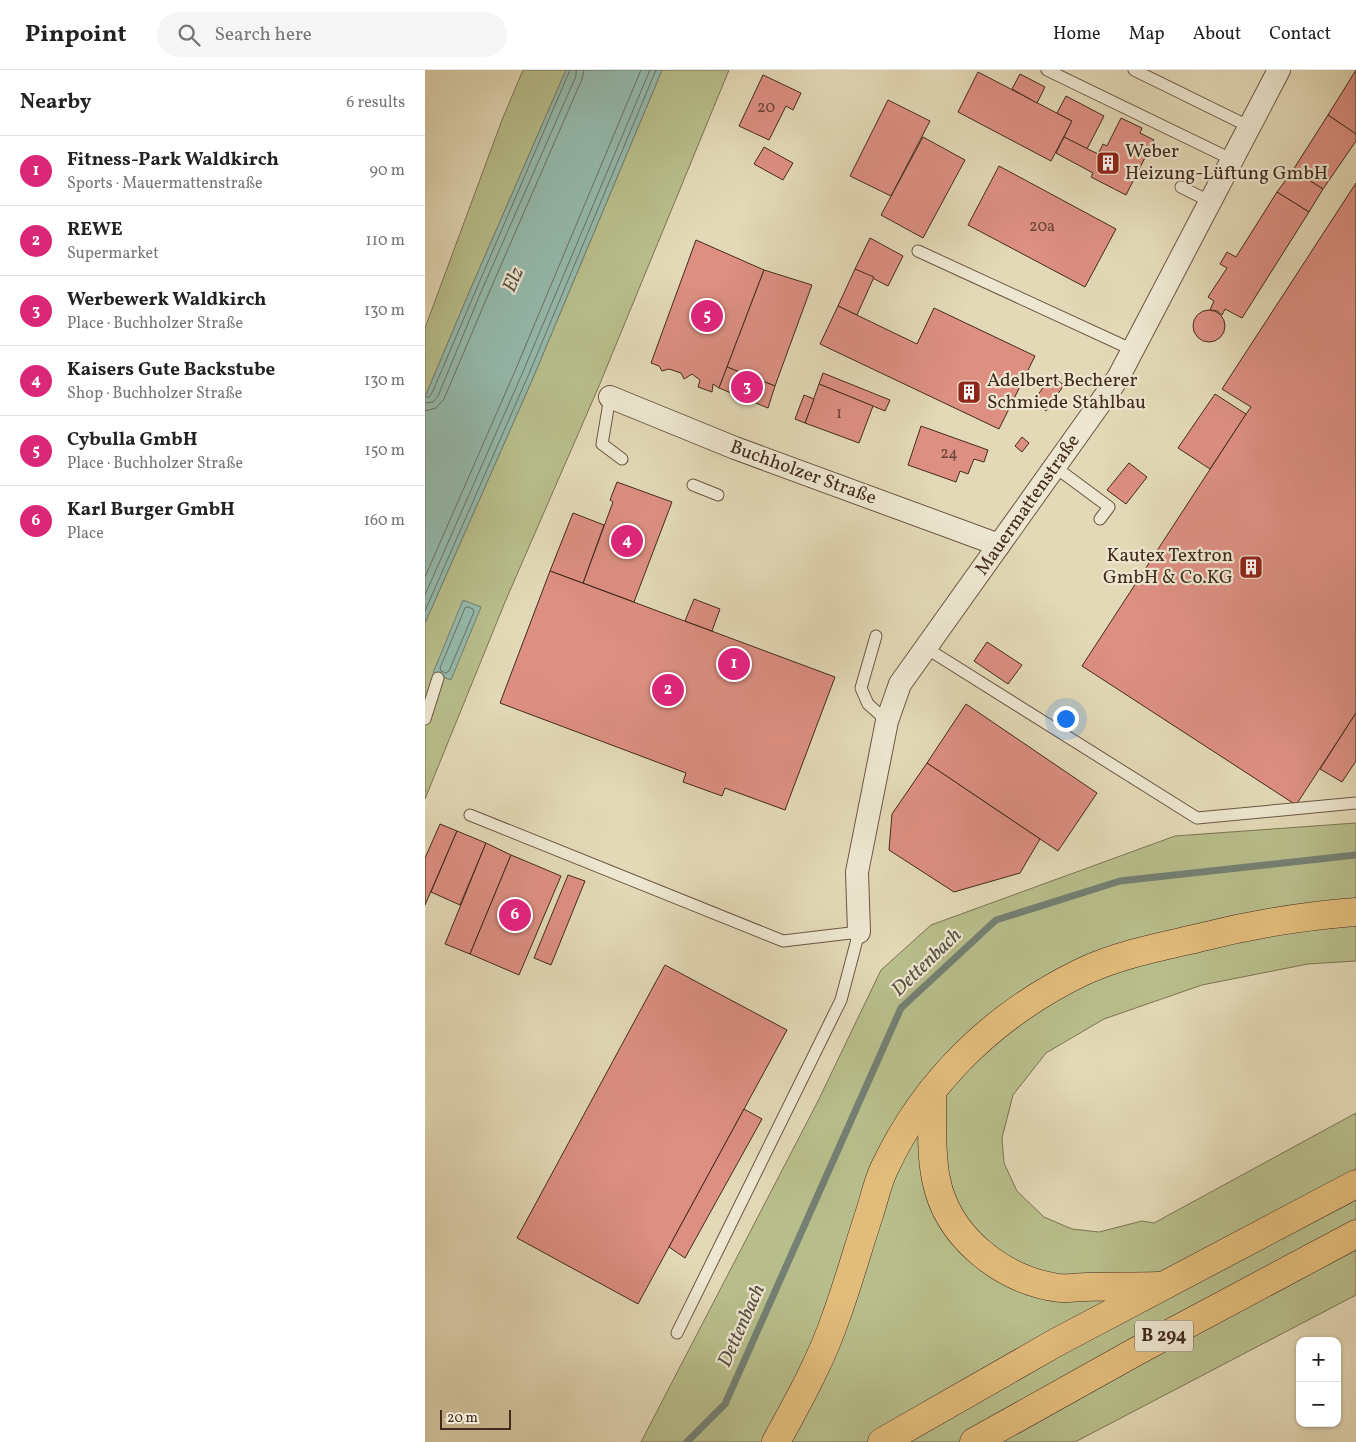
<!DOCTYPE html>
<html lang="en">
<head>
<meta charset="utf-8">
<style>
  body { margin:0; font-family:Vollkorn,serif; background:#f6f6f6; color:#222 }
  .controls { position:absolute; right:15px; bottom:15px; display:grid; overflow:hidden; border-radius:10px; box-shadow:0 1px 4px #0004 }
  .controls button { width:45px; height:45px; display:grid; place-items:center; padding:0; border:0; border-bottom:1px solid #e0e0e0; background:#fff; color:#222; font:25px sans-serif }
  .scale { position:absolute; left:15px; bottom:12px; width:71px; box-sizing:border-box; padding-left:5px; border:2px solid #422a1d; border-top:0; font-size:14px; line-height:18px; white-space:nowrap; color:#422a1d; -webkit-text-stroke:4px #ede6d0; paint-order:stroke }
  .you { position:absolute; left:640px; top:648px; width:18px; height:18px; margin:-12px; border:4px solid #fff; border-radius:50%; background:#1a73e8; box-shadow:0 0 0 8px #1a73e833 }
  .badge { display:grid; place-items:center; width:32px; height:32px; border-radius:50%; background:#db2777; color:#fff; font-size:16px; font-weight:700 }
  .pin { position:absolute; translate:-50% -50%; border:2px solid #fff; box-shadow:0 1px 5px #0006 }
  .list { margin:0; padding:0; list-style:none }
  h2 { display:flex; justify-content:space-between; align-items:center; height:65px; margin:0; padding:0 20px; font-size:21px }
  h2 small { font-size:16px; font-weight:400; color:#767676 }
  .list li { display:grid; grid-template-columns:32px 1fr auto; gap:15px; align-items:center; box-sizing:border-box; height:70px; padding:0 20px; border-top:1px solid #e0e0e0 }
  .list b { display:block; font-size:19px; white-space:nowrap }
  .list p { margin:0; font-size:16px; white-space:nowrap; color:#767676 }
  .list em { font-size:16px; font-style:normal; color:#767676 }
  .icon { flex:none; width:28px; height:28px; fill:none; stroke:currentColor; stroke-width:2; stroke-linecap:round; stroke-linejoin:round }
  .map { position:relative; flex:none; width:931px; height:1372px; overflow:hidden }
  header { display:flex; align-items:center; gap:30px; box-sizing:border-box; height:70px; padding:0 25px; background:#fff; border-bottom:1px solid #e0e0e0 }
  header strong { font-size:24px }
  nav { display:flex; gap:28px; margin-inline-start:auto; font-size:18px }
  .search { width:350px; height:45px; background:#f6f6f6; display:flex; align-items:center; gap:12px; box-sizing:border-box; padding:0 18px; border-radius:28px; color:#767676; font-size:19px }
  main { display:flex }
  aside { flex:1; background:#fff }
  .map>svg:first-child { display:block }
  .green { fill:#b8be8b; stroke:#7d7454 }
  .water { fill:#95baad; stroke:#748073 }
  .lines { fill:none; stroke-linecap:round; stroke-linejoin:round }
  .shore { stroke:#6c7265; stroke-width:1 }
  .stream { stroke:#748073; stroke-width:7 }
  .building { fill:#dd8f82; stroke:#422a1d }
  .service-casing { stroke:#6a5643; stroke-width:13 }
  .minor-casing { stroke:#6a5643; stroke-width:24 }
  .trunk-casing { stroke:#422a1d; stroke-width:29 }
  .service { stroke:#ede6d0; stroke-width:11 }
  .minor { stroke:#ede6d0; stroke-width:22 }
  .trunk { stroke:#e2bc7b; stroke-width:28 }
  .labels { text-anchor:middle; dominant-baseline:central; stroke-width:4.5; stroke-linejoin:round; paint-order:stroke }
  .number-label { font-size:16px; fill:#694336 }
  .shield { fill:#ede6d0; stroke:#756253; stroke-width:1 }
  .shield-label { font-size:18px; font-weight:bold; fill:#422a1d }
  .poi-label { font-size:19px; fill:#422a1d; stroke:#ede6d0; text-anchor:start }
  .street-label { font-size:19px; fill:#422a1d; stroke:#ede6d0 }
  .water-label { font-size:20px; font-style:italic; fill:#574e41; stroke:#ede6d0 }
</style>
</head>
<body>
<header>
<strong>Pinpoint</strong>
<div class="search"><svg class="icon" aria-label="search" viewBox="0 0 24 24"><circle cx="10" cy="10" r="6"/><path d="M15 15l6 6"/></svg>Search here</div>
<nav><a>Home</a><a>Map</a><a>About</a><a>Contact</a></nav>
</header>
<main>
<aside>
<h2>Nearby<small>6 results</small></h2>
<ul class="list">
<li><span class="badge">1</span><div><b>Fitness-Park Waldkirch</b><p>Sports · Mauermattenstraße</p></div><em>90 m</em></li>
<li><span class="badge">2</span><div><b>REWE</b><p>Supermarket</p></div><em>110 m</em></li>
<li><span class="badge">3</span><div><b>Werbewerk Waldkirch</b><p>Place · Buchholzer Straße</p></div><em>130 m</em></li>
<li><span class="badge">4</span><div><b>Kaisers Gute Backstube</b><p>Shop · Buchholzer Straße</p></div><em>130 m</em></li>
<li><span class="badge">5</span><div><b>Cybulla GmbH</b><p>Place · Buchholzer Straße</p></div><em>150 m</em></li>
<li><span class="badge">6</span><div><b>Karl Burger GmbH</b><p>Place</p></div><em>160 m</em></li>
</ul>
</aside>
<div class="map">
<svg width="931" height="1372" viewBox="0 0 931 1372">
  <rect width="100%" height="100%" fill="#e3d9b6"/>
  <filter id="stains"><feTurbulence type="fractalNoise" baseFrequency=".004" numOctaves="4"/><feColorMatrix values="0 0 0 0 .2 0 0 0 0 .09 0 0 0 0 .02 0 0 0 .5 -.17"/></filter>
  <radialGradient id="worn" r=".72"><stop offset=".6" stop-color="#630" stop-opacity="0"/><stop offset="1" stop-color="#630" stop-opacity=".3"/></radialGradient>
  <g class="green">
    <path d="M98,0h43l-95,218 -46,109v-69l77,-208z"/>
    <path d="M237,0h67l-130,316 -94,216 -80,197v-176l108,-245z"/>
    <path d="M931,753v138l-48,3 -106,21 -98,34 -58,34 -33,42 -11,43 2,25 13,28 27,26 28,12 27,3 43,-11 12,2 202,-110v182l-281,147h-434l177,-341 63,-131 50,-45 244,-89z"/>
  </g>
  <g class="water">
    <path d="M141,0h96l-129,308 -108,245v-226l46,-109z"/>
    <path d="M38,530l18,7 -30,73 -18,-7z"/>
  </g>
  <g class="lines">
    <g class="shore">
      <path d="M0,327h4l3,-4 138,-323"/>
      <path d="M0,333l8,-1 5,-6 43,-104 95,-216v-6"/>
      <path d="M0,341l11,-3 8,-9 44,-104 94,-216 2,-9"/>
      <path d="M0,507l90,-206 126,-301"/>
      <path d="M0,525l97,-221 128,-304"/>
      <path d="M43,537l5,2 1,3 -25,59 -3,2 -5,-2 -1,-3 25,-60z"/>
      <path d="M0,541l103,-235 128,-306"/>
    </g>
    <path class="stream" d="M262,1372l38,-38 176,-396 95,-88 124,-39 236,-26"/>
  </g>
  <g class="building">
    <path d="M931,0v64l-28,-19z"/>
    <path d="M553,2l94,49 -21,40 -93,-49z"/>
    <path d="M595,4l25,13 -8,16 -25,-14z"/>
    <path d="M338,5l38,18 -8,17 -7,-4 -17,34 -30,-14z"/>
    <path d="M641,26l38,20 -17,33 -23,-12 8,-16 -15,-8z"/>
    <path d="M463,30l42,21 -39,75 -41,-20z"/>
    <path d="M903,45l28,19v7l-33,48 -30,-19z"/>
    <path d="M696,48l21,10 -2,5 14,7 -28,55 -35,-18 2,-4 -37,-20 8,-16 34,17 5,-10 4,2z"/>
    <path d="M498,67l42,23 -42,78 -42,-23z"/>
    <path d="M339,77l29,16 -10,17 -29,-16z"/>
    <path d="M574,96l117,63 -31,58 -117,-62z"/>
    <path d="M868,100l30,19 -14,23 -32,-20z"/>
    <path d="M931,113v530l-60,92 -214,-139 164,-252 5,-7 -29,-18z"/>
    <path d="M852,122l32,20 -67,106 -17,-9 -3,6 -5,-4 -7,-1 4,-9 -6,-4 19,-29 -7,-4 7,-12 9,5z"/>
    <path d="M445,168l33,18 -15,30 -33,-17z"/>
    <path d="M271,170l68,30 -45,118 -6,-4 -1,8 -14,-5 2,-7 -8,-6 -8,5 -3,-6 -12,-4 -7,2 -3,-5 -8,-3z"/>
    <path d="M430,199l19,8 -17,38 -19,-9z"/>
    <path d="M339,200l48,15 -37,101 -48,-19z"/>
    <path d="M413,236l79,38 17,-36 101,48 -36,73 -179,-85z"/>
    <circle cx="784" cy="256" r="16"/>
    <path d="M302,297l48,19 -7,22 -49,-20z"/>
    <path d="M398,303l67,27 -5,11 -66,-27z"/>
    <path d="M626,306l13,9 -18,26 -13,-9z"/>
    <path d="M394,314l54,22 -14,37 -54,-20z"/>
    <path d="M790,324l31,20 -36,55 -32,-21z"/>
    <path d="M379,325l10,4 -9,24 -10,-4z"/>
    <path d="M496,356l67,24 -4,12 -10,-3 -6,15 -8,-3 -4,11 -48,-17z"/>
    <path d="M597,367l7,6 -7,9 -7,-6z"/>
    <path d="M704,393l18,14 -21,27 -19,-14z"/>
    <path d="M192,412l55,20 -38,100 -51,-19 30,-81 -3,-2z"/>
    <path d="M148,443l31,12 -21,58 -33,-12z"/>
    <path d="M125,501l285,106 -50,133 -60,-22 -3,8 -39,-14 3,-9 -186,-70z"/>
    <path d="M269,529l26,10 -8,22 -27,-10z"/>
    <path d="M562,572l35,23 -14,19 -34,-23z"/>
    <path d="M541,634l131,89 -39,58 -131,-88z"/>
    <path d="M931,643v48l-14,21 -22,-13z"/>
    <path d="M502,693l113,76 -20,34 -66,19 -65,-42 3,-36z"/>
    <path d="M15,754l17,7 -32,74v-47z"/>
    <path d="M32,761l29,12 -26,62 -29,-13z"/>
    <path d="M61,773l25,12 -41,99 -25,-10z"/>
    <path d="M86,785l50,21 -42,99 -49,-21z"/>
    <path d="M143,805l17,6 -34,84 -17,-7z"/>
    <path d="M240,895l122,65 -149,274 -121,-66z"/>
    <path d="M319,1039l18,10 -77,139 -16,-11z"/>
  </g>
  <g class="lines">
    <g class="service-casing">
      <g id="service">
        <path d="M622,0l186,90"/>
        <path d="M709,0l116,57"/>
        <path d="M756,117l30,15"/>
        <path d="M493,181l215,99"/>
        <path d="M185,327l-8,47 20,15"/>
        <path d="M630,397l54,40 -9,12"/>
        <path d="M268,415l25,10"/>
        <path d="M451,566l-15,52 7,16 19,17"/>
        <path d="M501,578l271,170 159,-15"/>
        <path d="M0,649l13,-41"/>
        <path d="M45,745l313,126 76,-9 -18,68 -164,333"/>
      </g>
    </g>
    <g class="minor-casing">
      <g id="minor">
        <path d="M185,327l125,51 264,97"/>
        <path d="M434,862l-2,-60 30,-151 13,-37 218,-306 161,-308"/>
      </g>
    </g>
    <g class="trunk-casing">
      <g id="trunk">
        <path d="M507,1021c1,29 -2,59 4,88 11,58 66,101 123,109 8,1 18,-1 26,-1 24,-1 49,0 73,-1"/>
        <path d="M351,1372c23,-42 46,-83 61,-128 12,-33 21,-66 32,-99 5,-15 8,-31 15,-46 41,-88 111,-155 198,-197 36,-17 77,-25 116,-34 51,-13 105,-22 158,-26"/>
        <path d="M457,1372l175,-100 299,-158"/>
        <path d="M549,1372l163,-91 219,-117"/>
      </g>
    </g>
    <use href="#service" class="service"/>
    <use href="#minor" class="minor"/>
    <use href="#trunk" class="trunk"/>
  </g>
  <defs>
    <g id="building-square" transform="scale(1.25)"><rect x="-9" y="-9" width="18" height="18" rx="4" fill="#8f2418" stroke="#ede6d0"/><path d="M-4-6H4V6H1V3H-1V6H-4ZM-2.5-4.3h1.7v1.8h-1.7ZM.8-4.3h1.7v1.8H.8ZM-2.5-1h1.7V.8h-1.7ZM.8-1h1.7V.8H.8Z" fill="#fff"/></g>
  </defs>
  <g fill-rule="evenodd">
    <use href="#building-square" x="683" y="93"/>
    <use href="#building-square" x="544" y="322"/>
    <use href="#building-square" x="826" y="497"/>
  </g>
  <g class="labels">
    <g class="number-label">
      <text x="341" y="38">20</text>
      <text x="617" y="157">20a</text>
      <text x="414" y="344">1</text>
      <text x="524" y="384">24</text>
    </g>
    <rect class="shield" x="710" y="1250.5" width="58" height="31" rx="4"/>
    <g class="shield-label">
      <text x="739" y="1266">B 294</text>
    </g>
    <g class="poi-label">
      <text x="700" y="82">Weber<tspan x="700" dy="22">Heizung-Lüftung GmbH</tspan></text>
      <text x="562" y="311">Adelbert Becherer<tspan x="562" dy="22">Schmiede Stahlbau</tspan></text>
      <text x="808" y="486" text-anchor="end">Kautex Textron<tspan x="808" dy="22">GmbH &amp; Co.KG</tspan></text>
    </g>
    <g class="street-label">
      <text transform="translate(378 403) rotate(20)">Buchholzer Straße</text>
      <text transform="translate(603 435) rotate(-55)">Mauermattenstraße</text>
    </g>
    <g class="water-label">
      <text transform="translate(89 210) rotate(-67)">Elz</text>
      <text transform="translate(502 893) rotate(-44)">Dettenbach</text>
      <text transform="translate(317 1256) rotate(-66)">Dettenbach</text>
    </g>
  </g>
  <rect width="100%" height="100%" filter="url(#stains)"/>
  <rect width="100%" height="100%" fill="url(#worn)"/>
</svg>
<div class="controls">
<button>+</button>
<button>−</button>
</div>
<div class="scale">20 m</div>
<div class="you"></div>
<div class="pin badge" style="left:309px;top:594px">1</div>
<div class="pin badge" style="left:243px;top:620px">2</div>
<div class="pin badge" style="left:322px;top:317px">3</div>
<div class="pin badge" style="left:202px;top:471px">4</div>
<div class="pin badge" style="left:282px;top:246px">5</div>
<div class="pin badge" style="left:90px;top:845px">6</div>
</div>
</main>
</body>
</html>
